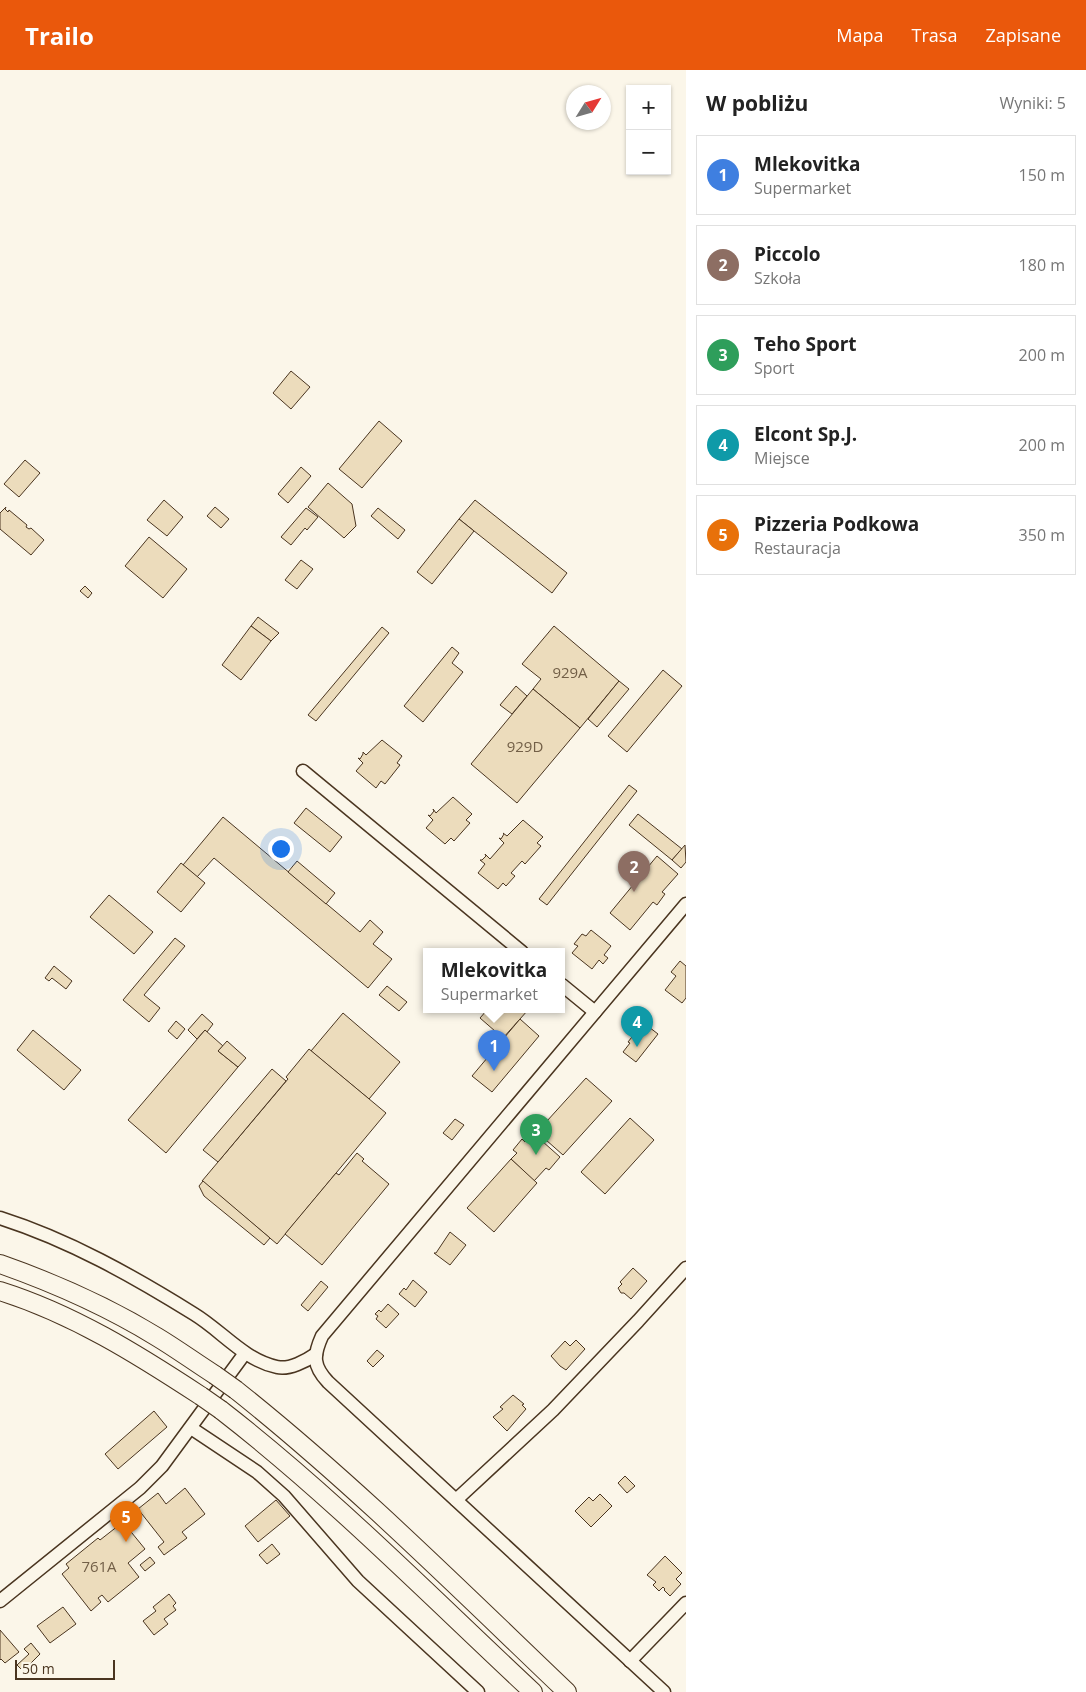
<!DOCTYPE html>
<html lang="pl">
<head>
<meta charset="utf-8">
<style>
  body { margin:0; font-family:"Open Sans",sans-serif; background:#f2f2f2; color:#222 }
  .controls { position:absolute; right:15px; top:15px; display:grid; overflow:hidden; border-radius:0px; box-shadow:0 1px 4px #0004 }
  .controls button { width:45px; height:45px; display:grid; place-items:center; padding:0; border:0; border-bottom:1px solid #e0e0e0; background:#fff; color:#222; font:25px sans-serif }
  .compass { position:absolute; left:566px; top:15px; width:45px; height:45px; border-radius:50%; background:#fff; box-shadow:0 1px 4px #0004; rotate:53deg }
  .scale { position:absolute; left:15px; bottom:12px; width:100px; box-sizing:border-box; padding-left:5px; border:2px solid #4a3520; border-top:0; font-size:14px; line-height:18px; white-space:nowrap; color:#4a3520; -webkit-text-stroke:4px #fbf6e9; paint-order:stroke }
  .you { position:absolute; left:280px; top:778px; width:18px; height:18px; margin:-12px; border:4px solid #fff; border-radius:50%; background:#1a73e8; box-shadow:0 0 0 8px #1a73e833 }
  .badge { display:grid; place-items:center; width:32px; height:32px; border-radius:50%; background:#ea580c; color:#fff; font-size:16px; font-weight:700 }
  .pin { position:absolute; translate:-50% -41px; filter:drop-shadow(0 1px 2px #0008) }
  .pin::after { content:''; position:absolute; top:26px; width:18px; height:15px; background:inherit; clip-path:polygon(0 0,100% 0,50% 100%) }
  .popup { position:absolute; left:423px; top:878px; width:142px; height:65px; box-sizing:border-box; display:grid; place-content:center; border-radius:0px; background:#fff; filter:drop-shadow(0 1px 4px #0005); font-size:16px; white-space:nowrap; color:#767676 }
  .popup b { font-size:19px; color:#222 }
  .popup::after { content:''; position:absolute; left:50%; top:100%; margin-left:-10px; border:10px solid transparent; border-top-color:#fff }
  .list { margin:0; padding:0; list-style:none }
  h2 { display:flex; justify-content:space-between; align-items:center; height:65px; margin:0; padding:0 20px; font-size:21px }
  h2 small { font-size:16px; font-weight:400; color:#767676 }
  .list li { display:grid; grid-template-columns:32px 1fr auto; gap:15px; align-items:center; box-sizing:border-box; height:80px; margin:0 10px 10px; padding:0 10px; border:1px solid #e0e0e0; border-radius:0px }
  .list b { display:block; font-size:19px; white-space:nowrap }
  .list p { margin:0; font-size:16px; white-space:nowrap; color:#767676 }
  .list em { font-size:16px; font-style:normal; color:#767676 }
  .map { position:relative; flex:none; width:686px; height:1622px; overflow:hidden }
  header { display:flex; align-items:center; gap:30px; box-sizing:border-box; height:70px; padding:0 25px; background:#ea580c; color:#fff }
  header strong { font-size:24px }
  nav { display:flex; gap:28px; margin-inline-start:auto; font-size:18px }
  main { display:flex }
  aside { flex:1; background:#fff }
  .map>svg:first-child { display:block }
  .building { fill:#ecdcbc; stroke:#4a3520 }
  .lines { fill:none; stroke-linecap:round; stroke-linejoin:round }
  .minor-casing { stroke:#4a3520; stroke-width:15 }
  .secondary-casing { stroke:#4a3520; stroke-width:20 }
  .minor { stroke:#fbf6e9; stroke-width:12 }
  .secondary { stroke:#fbf6e9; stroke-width:18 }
  .secondary-bridge-casing { stroke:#4a3520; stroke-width:20; stroke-linecap:butt }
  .secondary-bridge { stroke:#fbf6e9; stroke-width:18 }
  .labels { text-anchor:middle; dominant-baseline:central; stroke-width:4; stroke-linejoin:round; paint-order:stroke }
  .number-label { font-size:15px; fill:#725f47 }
</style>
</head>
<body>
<header>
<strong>Trailo</strong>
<nav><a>Mapa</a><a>Trasa</a><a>Zapisane</a></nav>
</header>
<main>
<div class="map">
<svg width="686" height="1622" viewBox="0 0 686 1622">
  <rect width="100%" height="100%" fill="#fbf6e9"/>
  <g class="building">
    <path d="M291,301l19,16 -19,22 -18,-16z"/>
    <path d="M379,351l23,20 -40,47 -23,-19z"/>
    <path d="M25,390l15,13 -21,24 -15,-13z"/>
    <path d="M301,397l10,9 -23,27 -10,-9z"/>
    <path d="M328,413l24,21 4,22 -12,12 -36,-31z"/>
    <path d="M164,430l19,17 -16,19 -20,-16z"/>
    <path d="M475,430l92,73 -15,20 -93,-74z"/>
    <path d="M6,437l-1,2 3,3 1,-2 18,15 -1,2 3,2 2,-1 13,12 -13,15 -31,-26v-16z"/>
    <path d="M215,437l14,12 -8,9 -14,-12z"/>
    <path d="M306,438l12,9 -11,13 -2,-2 -14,17 -10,-8z"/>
    <path d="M378,438l27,22 -7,9 -27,-23z"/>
    <path d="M459,449l15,12 -42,53 -15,-12z"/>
    <path d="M149,467l38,32 -24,29 -38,-32z"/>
    <path d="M301,490l12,9 -16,20 -12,-9z"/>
    <path d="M85,516l7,7 -4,5 -8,-7z"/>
    <path d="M258,547l21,16 -8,8 -20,-15z"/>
    <path d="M251,556l20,15 -30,39 -19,-15z"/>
    <path d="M554,556l65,55 -39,47 -47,-39 8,-10 -19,-15z"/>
    <path d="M382,557l7,6 -73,88 -8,-6z"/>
    <path d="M452,577l7,6 -7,10 11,9 -40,50 -19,-16z"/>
    <path d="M663,600l19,16 -55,66 -19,-16z"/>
    <path d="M619,611l10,8 -32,38 -9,-8z"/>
    <path d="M516,616l11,10 -15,18 -12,-9z"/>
    <path d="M533,619l47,39 -63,75 -46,-39z"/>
    <path d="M382,670l20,16 -5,7 3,2 -15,19 -4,-3 -5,7 -20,-17 7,-8 -5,-5 2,1 3,-5v-2l3,3z"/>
    <path d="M629,715l8,6 -90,114 -8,-6z"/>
    <path d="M453,727l19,17 -6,6 4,3 -16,18 -3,-3 -6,6 -19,-16 7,-8 -5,-5 2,1 4,-5 -1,-2 3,4z"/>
    <path d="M306,738l36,29 -12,15 -36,-29z"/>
    <path d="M638,744l44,35 -10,11 -43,-35z"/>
    <path d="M223,747l137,115 10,-12 13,12 -10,12 19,15 -24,29 -154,-130 -17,19 -14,-12z"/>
    <path d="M523,750l20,17 -6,6 4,3 -16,18 -3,-3 -11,12 4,3 -9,10 -3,-3 -5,6 -20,-16 7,-9 -5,-4h2l4,-4 -1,-2 5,5 14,-16 -5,-5 2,1 3,-5 -1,-1 4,3z"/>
    <path d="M685,775l1,17 -5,6 -9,-8z"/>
    <path d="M657,786l21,18 -16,18 3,2 -8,11 -4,-3 -23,28 -20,-17z"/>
    <path d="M297,791l38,32 -9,11 -38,-32z"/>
    <path d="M181,793l24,20 -24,29 -24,-20z"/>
    <path d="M109,825l44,37 -19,22 -44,-37z"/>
    <path d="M591,860l20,16 -7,9 4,3 -5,6 -4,-4 -7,9 -20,-16 6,-7 -4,-2 8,-10 4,2z"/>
    <path d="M175,868l10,8 -41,49 16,13 -11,14 -26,-22z"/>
    <path d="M680,891l6,5v32l-4,5 -17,-13 11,-14 -5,-4z"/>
    <path d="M54,896l18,15 -6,8 -14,-11 -3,3 -4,-3z"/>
    <path d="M387,916l20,16 -8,9 -20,-16z"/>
    <path d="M487,940h41l-25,28 -23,-20z"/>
    <path d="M343,943l57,49 -31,37 -58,-48z"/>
    <path d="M202,944l11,10 -6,8 -2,-2 -8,9 -9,-9z"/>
    <path d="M520,949l19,17 -47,56 -20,-16z"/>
    <path d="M176,951l9,8 -8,10 -9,-8z"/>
    <path d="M645,954l13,10 -22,28 -13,-10 7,-9 -2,-1 11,-14 1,2z"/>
    <path d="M33,960l48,40 -17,20 -47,-40z"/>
    <path d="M205,960l18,16 -5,5 20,16 -72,86 -38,-33z"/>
    <path d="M227,971l19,17 -8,9 -20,-16z"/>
    <path d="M309,979l77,64 -109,131 -75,-63 86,-102 -2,-2z"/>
    <path d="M272,999l14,12 -68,81 -15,-12z"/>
    <path d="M586,1008l26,23 -49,54 -26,-23z"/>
    <path d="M630,1048l24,22 -49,54 -24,-22z"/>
    <path d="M455,1049l9,6 -12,15 -9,-7z"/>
    <path d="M533,1063l27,24 -11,13 -3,-2 -12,13 -23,-22 6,-6 -4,-3 9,-11 3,3z"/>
    <path d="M357,1083l7,6 -2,2 27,23 -67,81 -37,-31 51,-61 3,2z"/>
    <path d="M511,1089l26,24 -43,49 -27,-24z"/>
    <path d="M203,1111l67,57 -6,7 -60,-49 -5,-10z"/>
    <path d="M450,1162l16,13 -16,20 -16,-12h2z"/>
    <path d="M633,1198l14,13 -16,18 -7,-6h-3l-3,-5 4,-4 -2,-2z"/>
    <path d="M413,1210l14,12 -12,15 -16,-13 5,-6 2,2z"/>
    <path d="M321,1211l7,6 -20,24 -7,-6z"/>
    <path d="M388,1234l11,10 -13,14 -10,-9 2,-3 -3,-2 4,-4 2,2z"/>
    <path d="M576,1270l9,9 -19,21 -6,-4 -9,-10 14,-15 5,5z"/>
    <path d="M377,1280l7,6 -11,11 -6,-6z"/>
    <path d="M513,1325l11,9 -2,1 4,4 -19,22 -14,-14 10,-8 -3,-2z"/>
    <path d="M154,1341l13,16 -49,42 -13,-15z"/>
    <path d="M625,1406l10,10 -8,7 -9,-10z"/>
    <path d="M185,1418l20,26 -23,18 5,6 -23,17 -6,-8 6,-5 -26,-33 20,-16 8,11z"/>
    <path d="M600,1424l12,12 -21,21 -16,-16 14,-14 4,4z"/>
    <path d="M276,1430l14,16 -32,26 -13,-16z"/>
    <path d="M123,1452l22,27 -17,14 11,14 -31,25 -6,-7 -4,3 3,4 -10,9 -29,-37 7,-6 -3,-4 32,-26 2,2z"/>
    <path d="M272,1474l8,10 -13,10 -8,-9z"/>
    <path d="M665,1486l17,17 -6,6 5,5 -11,12 -6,-6 1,-1 -2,-2 -4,4 -6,-6 3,-3 -9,-7z"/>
    <path d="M150,1487l5,6 -10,8 -5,-6z"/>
    <path d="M169,1524l7,9 -3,3 3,4 -12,9 4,5 -14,11 -11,-14 13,-10 -3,-4z"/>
    <path d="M63,1537l13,17 -26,19 -13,-17z"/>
    <path d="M0,1560l19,22 -14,11 -4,-4 -1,1z"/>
    <path d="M31,1573l9,11 -17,17 -6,-6 12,-11 -5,-5z"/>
  </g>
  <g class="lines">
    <g class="minor-casing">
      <g id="minor">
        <path d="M303,701l219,181"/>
        <path d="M562,915l33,27"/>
        <path d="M0,1148c69,22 133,58 194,96 28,17 50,46 83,53 12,3 29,-6 39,-13"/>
        <path d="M191,1358l66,44 27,24 74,85 120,111"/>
        <path d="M456,1430l97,-90 85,-89 48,-53"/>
        <path d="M0,1531l140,-113 22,-22 83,-113"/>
        <path d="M630,1591l56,-58"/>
        <path d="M664,1622l-336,-310c-15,-16 -15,-26 -6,-46l364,-432"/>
      </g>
    </g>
    <g class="secondary-casing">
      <g id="secondary">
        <path d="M0,1194c54,19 108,43 157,73 20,12 39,26 58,38"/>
        <path d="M0,1221c73,23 137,63 201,105"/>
        <path d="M236,1320c117,93 223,199 331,302"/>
        <path d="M221,1340c111,86 209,186 312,282"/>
      </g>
    </g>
    <use href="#minor" class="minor"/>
    <use href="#secondary" class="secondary"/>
    <g class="secondary-bridge-casing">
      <g id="secondary-bridge">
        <path d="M215,1305l21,15"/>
        <path d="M201,1326l20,14"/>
      </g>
    </g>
    <use href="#secondary-bridge" class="secondary-bridge"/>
  </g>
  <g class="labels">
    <g class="number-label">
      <text x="570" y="602">929A</text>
      <text x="525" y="676">929D</text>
      <text x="99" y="1496">761A</text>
    </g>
  </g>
</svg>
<div class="controls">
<button>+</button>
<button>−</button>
</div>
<svg class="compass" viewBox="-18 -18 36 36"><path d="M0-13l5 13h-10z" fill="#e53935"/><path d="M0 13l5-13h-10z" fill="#767676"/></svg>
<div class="scale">50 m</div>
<div class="you"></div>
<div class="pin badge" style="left:494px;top:1001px;background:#3f7fe0">1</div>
<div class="popup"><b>Mlekovitka</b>Supermarket</div>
<div class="pin badge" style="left:634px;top:822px;background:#8d6e63">2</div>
<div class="pin badge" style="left:536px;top:1085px;background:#2e9e5b">3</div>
<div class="pin badge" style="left:637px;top:977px;background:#0f9aa8">4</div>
<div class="pin badge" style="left:126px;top:1472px;background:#e8710a">5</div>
</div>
<aside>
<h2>W pobliżu<small>Wyniki: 5</small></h2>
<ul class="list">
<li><span class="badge" style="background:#3f7fe0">1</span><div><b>Mlekovitka</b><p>Supermarket</p></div><em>150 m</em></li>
<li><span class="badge" style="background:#8d6e63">2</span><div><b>Piccolo</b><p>Szkoła</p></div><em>180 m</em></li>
<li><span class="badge" style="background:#2e9e5b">3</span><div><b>Teho Sport</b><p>Sport</p></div><em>200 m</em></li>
<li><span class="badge" style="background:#0f9aa8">4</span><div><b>Elcont Sp.J.</b><p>Miejsce</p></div><em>200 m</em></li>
<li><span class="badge" style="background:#e8710a">5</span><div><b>Pizzeria Podkowa</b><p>Restauracja</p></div><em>350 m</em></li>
</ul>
</aside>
</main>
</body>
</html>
